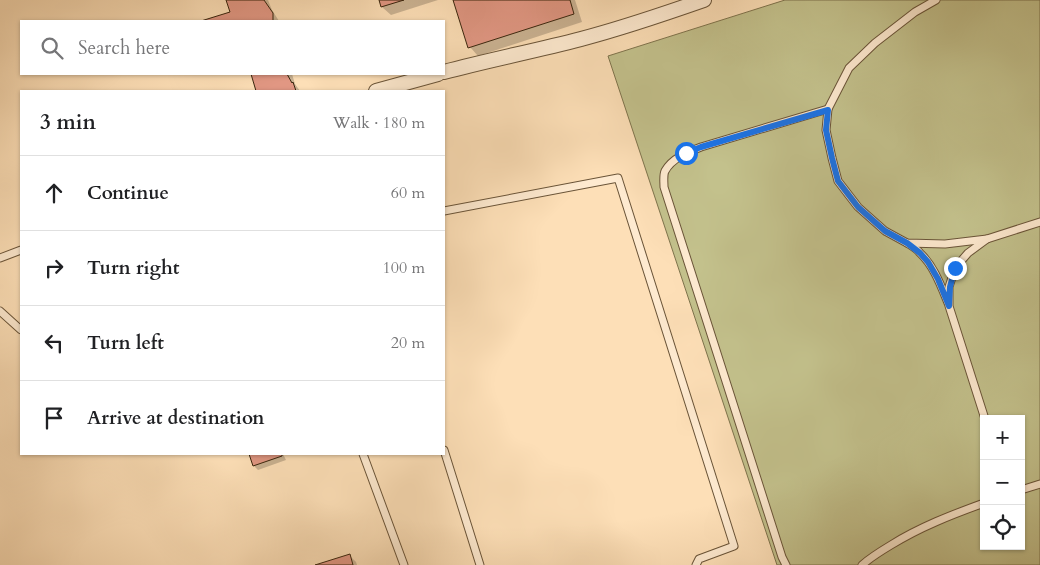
<!DOCTYPE html>
<html lang="en">
<head>
<meta charset="utf-8">
<style>
  body { margin:0; font-family:Cardo,serif; background:#f6f6f6; color:#202124 }
  .controls { position:absolute; right:15px; bottom:15px; display:grid; overflow:hidden; border-radius:0px; box-shadow:0 1px 4px #0004 }
  .controls button { width:45px; height:45px; display:grid; place-items:center; padding:0; border:0; border-bottom:1px solid #e0e0e0; background:#fff; color:#202124; font:25px sans-serif }
  .stop { position:absolute; width:15px; height:15px; margin:-11px; border:4px solid #1a73e8; border-radius:50%; background:#fff }
  .stop.end { background:#1a73e8; border-color:#fff; box-shadow:0 1px 5px #0008 }
  .list { margin:0; padding:0; list-style:none }
  h2 { display:flex; justify-content:space-between; align-items:center; height:65px; margin:0; padding:0 20px; font-size:21px }
  h2 small { font-size:16px; font-weight:400; color:#757577 }
  .list li { display:grid; grid-template-columns:32px 1fr auto; gap:15px; align-items:center; box-sizing:border-box; height:75px; padding:0 20px; border-top:1px solid #e0e0e0 }
  .list b { display:block; font-size:19px; white-space:nowrap }
  .list em { font-size:16px; font-style:normal; color:#757577 }
  .icon { flex:none; width:28px; height:28px; fill:none; stroke:currentColor; stroke-width:2; stroke-linecap:round; stroke-linejoin:round }
  .map { position:relative; flex:none; width:1040px; height:565px; overflow:hidden }
  .search { position:absolute; background:#fff; box-shadow:0 1px 4px #0004; left:20px; top:20px; width:425px; height:55px; display:flex; align-items:center; gap:12px; box-sizing:border-box; padding:0 18px; border-radius:0px; color:#757577; font-size:19px }
  .panel { position:absolute; background:#fff; box-shadow:0 1px 4px #0004; left:20px; top:90px; width:425px; height:365px; border-radius:0px }
  .map>svg:first-child { display:block }
  .green { fill:#c3c18c; stroke:#7e734c; fill-rule:evenodd }
  .shadow { fill:#0003 }
  .building { fill:#e19783; stroke:#39250d }
  .lines { fill:none; stroke-linecap:round; stroke-linejoin:round }
  .lane-casing { stroke:#6a5438; stroke-width:9 }
  .street-casing { stroke:#6a5438; stroke-width:16 }
  .lane { stroke:#feead0; stroke-width:7 }
  .street { stroke:#feead0; stroke-width:14 }
  .route { stroke:#1a73e8; stroke-width:6 }
</style>
</head>
<body>
<div class="map">
<svg width="1040" height="565" viewBox="0 0 1040 565">
  <rect width="100%" height="100%" fill="#fddfb7"/>
  <filter id="stains"><feTurbulence type="fractalNoise" baseFrequency=".004" numOctaves="4"/><feColorMatrix values="0 0 0 0 .2 0 0 0 0 .09 0 0 0 0 .02 0 0 0 .5 -.17"/></filter>
  <radialGradient id="worn" r=".72"><stop offset=".6" stop-color="#630" stop-opacity="0"/><stop offset="1" stop-color="#630" stop-opacity=".3"/></radialGradient>
  <path class="green" d="M785,0h255v565h-263l-169,-509zM984,419h37v127h-37z"/>
  <g class="shadow">
    <path d="M228,0h40l4,10 7,11h-74l27,-9z"/>
    <path d="M380,0h58l-47,15 -9,-8z"/>
    <path d="M454,0h121l7,22 -104,34 -8,-9z"/>
    <path d="M252,74h40l3,10 5,7h-42z"/>
    <path d="M250,454h33l3,6 -28,10 -4,-4z"/>
    <path d="M349,555l7,7 1,3h-38z"/>
  </g>
  <g class="building">
    <path d="M226,0h38l9,13v8h-72l29,-9z"/>
    <path d="M379,0h25l-23,7z"/>
    <path d="M453,0h117l4,14 -106,34z"/>
    <path d="M251,74h36l5,9 1,-1 3,9h-40z"/>
    <path d="M249,454h33v2l-29,10z"/>
    <path d="M350,554l3,11h-38z"/>
  </g>
  <g class="lines">
    <g class="lane-casing">
      <g id="lane">
        <path d="M936,0l-21,12 -40,31 -26,25 -21,41 -2,21 6,28 6,23 20,26 27,24 22,12 38,1 42,-5"/>
        <path d="M444,211l174,-33 116,368 -35,13 -3,6"/>
        <path d="M907,243c5,3 10,6 13,10 14,13 21,33 28,50"/>
        <path d="M0,258l21,-8"/>
        <path d="M0,311l21,19"/>
        <path d="M985,419l-36,-113v-19l6,-19 13,-15 19,-14 53,-17"/>
        <path d="M444,450l36,115"/>
        <path d="M363,454l41,111"/>
        <path d="M1021,490l19,-6"/>
        <path d="M786,565l-4,-8 -118,-370c0,-5 -1,-12 1,-16 7,-13 23,-19 36,-24l127,-38"/>
        <path d="M862,565c9,-8 19,-14 29,-20 29,-18 60,-30 93,-42"/>
      </g>
    </g>
    <g class="street-casing">
      <g id="street">
        <path d="M444,72c45,-12 91,-21 137,-33 42,-11 83,-25 123,-39"/>
        <path d="M376,91l62,-17"/>
      </g>
    </g>
    <use href="#lane" class="lane"/>
    <use href="#street" class="street"/>
  </g>
  <g class="lines">
    <path class="route" d="M686,153l15,-6 127,-37 -2,20 6,28 6,23 20,26 27,24 22,12 13,10 8,9 10,17 11,27 1,-19 5,-19"/>
  </g>
  <rect width="100%" height="100%" filter="url(#stains)"/>
  <rect width="100%" height="100%" fill="url(#worn)"/>
</svg>
<div class="controls">
<button>+</button>
<button>−</button>
<button><svg class="icon" aria-label="locate" viewBox="0 0 24 24"><circle cx="12" cy="12" r="6"/><path d="M12 2v4M12 18v4M2 12h4M18 12h4"/></svg></button>
</div>
<div class="stop" style="left:686px;top:153px"></div>
<div class="stop end" style="left:955px;top:268px"></div>
<div class="search"><svg class="icon" aria-label="search" viewBox="0 0 24 24"><circle cx="10" cy="10" r="6"/><path d="M15 15l6 6"/></svg>Search here</div>
<section class="panel">
<h2>3 min<small>Walk · 180 m</small></h2>
<ul class="list">
<li><svg class="icon" aria-label="ahead" viewBox="0 0 24 24"><path d="M12 20V5M6 11l6-6 6 6"/></svg><div><b>Continue</b></div><em>60 m</em></li>
<li><svg class="icon" aria-label="right" viewBox="0 0 24 24"><path d="M7 20v-9h11M14 6l5 5-5 5"/></svg><div><b>Turn right</b></div><em>100 m</em></li>
<li><svg class="icon" aria-label="left" viewBox="0 0 24 24"><path d="M17 20v-9H6M10 6l-5 5 5 5"/></svg><div><b>Turn left</b></div><em>20 m</em></li>
<li><svg class="icon" aria-label="arrive" viewBox="0 0 24 24"><path d="M6 21V4h12l-3 4 3 4H6"/></svg><div><b>Arrive at destination</b></div></li>
</ul>
</section>
</div>
</body>
</html>
